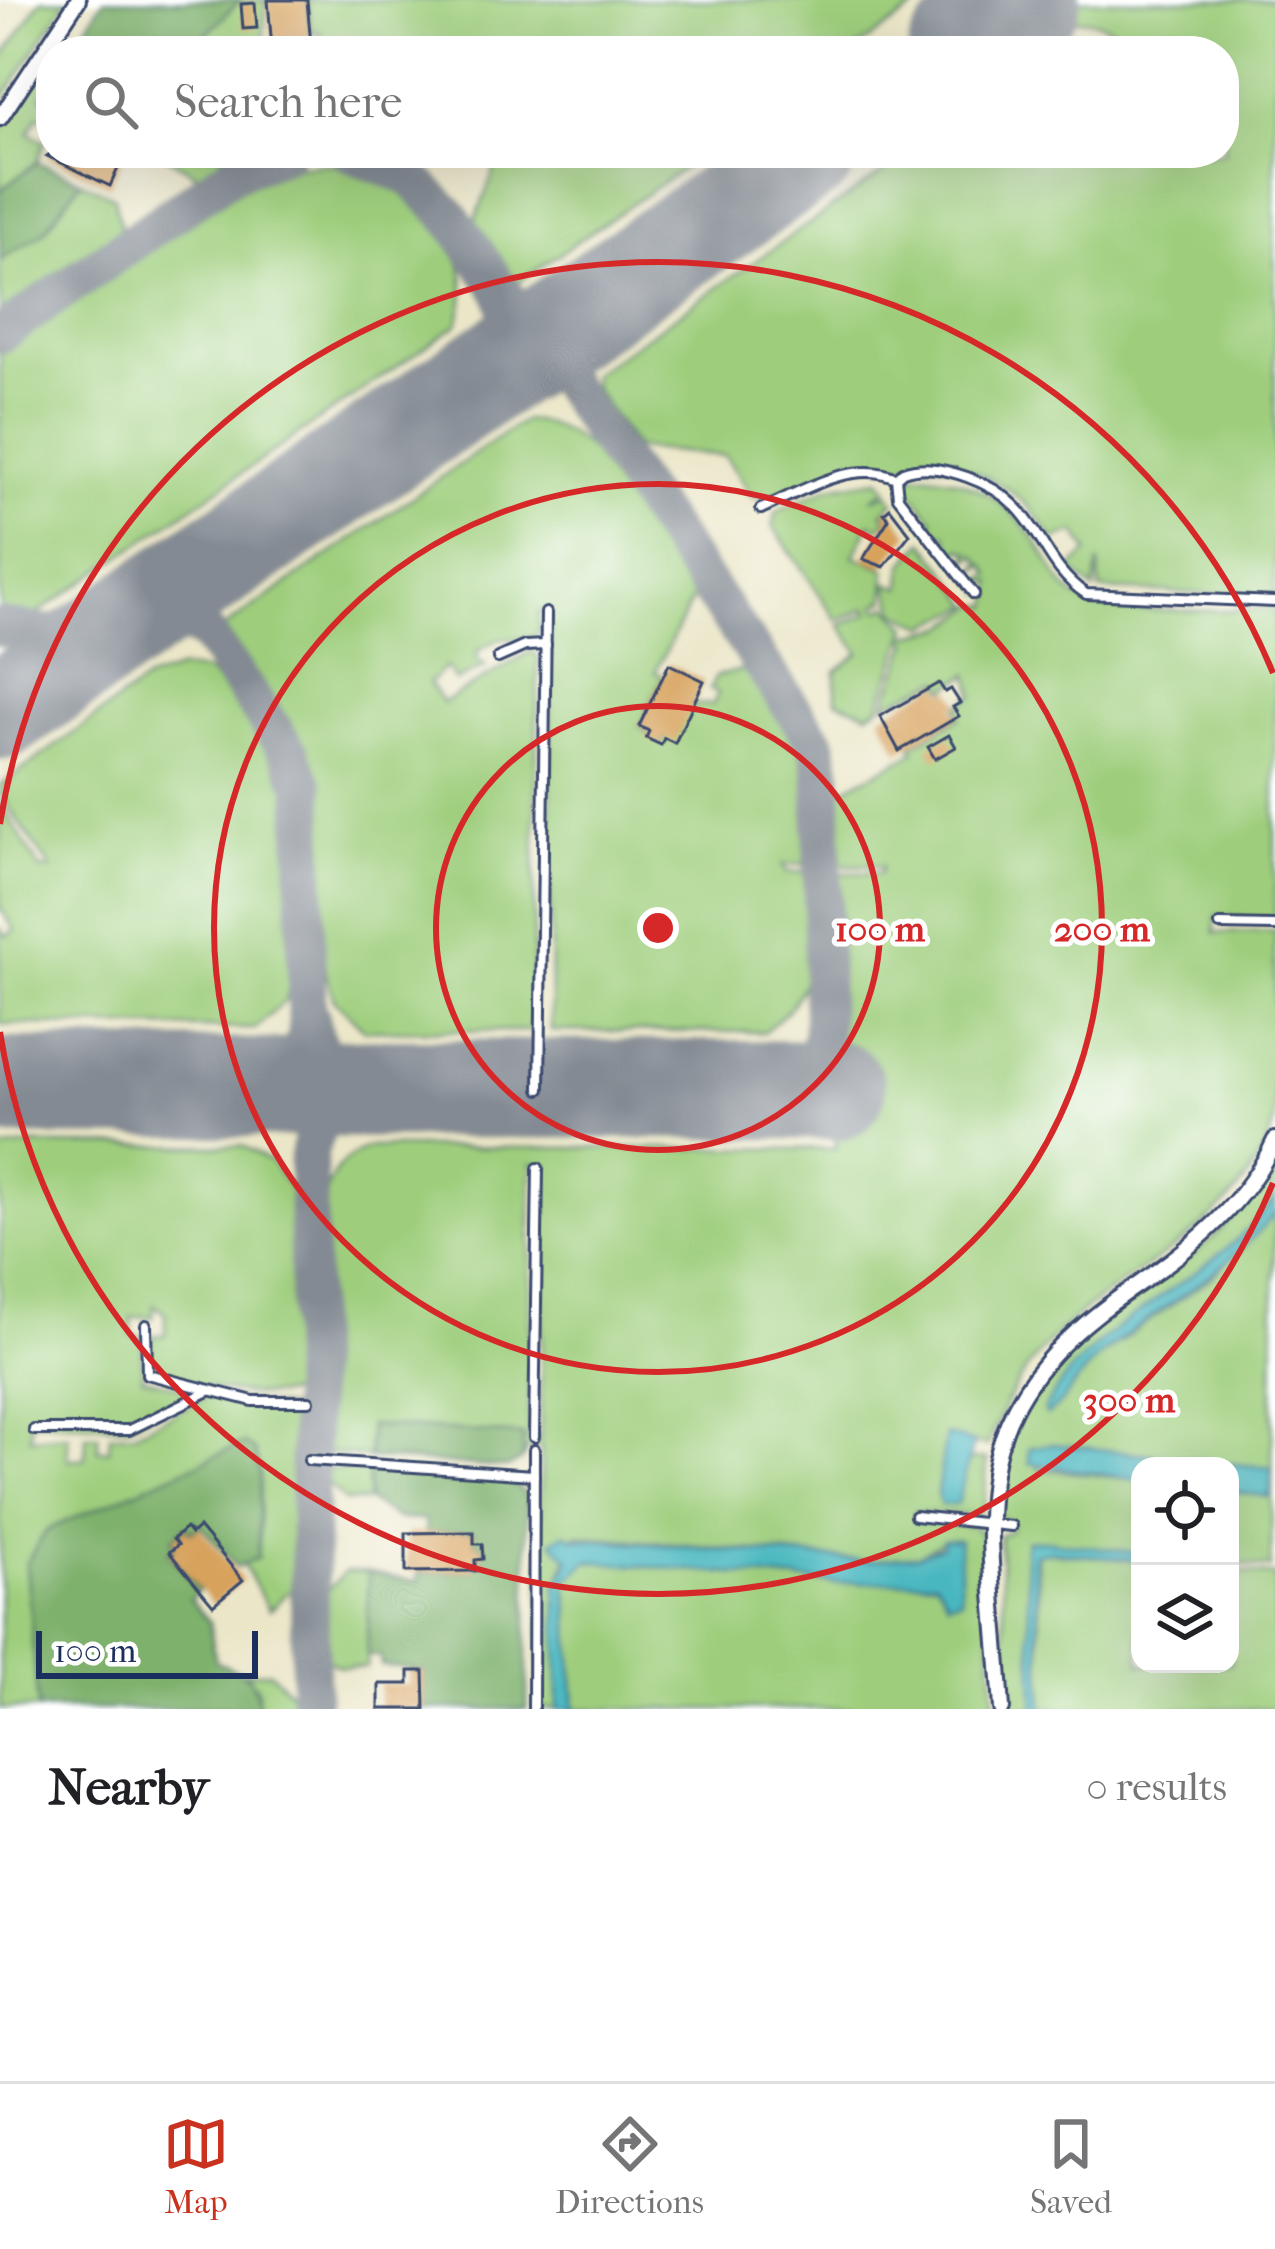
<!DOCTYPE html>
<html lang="en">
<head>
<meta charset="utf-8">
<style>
  body { margin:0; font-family:"IM FELL French Canon",serif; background:#f2f2f2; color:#202124 }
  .controls { position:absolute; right:36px; bottom:36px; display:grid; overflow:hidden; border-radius:24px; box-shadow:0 12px 48px #0002 }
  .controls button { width:108px; height:108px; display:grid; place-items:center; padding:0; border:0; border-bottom:3px solid #e0e0e0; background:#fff; color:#202124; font:60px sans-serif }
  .scale { position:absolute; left:36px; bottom:30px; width:222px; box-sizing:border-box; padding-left:12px; border:6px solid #1b2f5e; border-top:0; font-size:33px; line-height:42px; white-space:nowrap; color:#1b2f5e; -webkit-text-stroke:9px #fff; paint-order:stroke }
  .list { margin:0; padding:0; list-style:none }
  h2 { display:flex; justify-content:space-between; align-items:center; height:156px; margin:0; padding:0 48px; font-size:51px }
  h2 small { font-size:39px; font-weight:400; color:#757577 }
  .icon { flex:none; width:66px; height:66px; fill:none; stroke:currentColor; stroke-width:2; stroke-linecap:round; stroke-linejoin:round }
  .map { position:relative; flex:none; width:1275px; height:1709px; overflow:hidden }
  .search { position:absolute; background:#fff; box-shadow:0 12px 48px #0002; left:36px; right:36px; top:36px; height:132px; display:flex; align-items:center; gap:30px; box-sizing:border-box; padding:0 42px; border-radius:48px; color:#757577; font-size:45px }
  .sheet { height:372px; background:#fff }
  nav { display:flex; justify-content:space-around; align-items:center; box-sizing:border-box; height:168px; border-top:3px solid #e0e0e0; background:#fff; font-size:33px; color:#757577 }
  nav a { display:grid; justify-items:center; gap:6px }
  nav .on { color:#c8321e }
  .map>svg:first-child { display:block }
  .green { fill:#9ece7c; stroke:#5c7e6d; stroke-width:3; fill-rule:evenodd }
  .forest { fill:#7eb16c; stroke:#4c7065; stroke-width:3 }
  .water { fill:#48b7bf; stroke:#32738e; stroke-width:3 }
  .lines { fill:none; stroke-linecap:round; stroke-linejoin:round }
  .taxiway { stroke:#838a93; stroke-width:39 }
  .runway { stroke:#838a93; stroke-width:99 }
  .building { fill:#d7a25c }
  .lane-casing { stroke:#3a4a6e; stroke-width:14 }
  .street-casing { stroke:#3a4a6e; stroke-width:20 }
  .lane { stroke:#fff; stroke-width:8 }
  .street { stroke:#fff; stroke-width:14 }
  .ring { fill:none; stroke:#d62828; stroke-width:6 }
  .centre { fill:#d62828; stroke:#fff; stroke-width:6 }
  .ring-label { font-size:36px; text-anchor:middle; font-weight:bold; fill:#d62828; stroke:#fff; stroke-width:10; stroke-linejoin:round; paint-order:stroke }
</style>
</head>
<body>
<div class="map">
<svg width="1275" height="1709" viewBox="0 0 1275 1709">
  <rect width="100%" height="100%" fill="#fff"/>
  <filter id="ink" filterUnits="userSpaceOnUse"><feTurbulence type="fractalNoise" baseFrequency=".00833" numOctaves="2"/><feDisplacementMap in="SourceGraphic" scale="24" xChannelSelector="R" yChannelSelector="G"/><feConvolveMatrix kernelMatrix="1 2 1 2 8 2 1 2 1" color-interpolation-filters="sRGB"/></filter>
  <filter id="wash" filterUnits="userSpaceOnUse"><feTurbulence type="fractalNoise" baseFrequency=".004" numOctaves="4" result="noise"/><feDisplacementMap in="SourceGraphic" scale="48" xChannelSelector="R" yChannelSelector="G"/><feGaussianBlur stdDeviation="2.7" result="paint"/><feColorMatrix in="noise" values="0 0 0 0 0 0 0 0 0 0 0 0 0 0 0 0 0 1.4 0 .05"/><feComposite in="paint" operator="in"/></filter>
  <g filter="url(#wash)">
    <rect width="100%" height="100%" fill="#ebe6c8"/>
    <g class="green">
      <path d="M41,0h26l-67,104v-42z"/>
      <path d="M240,0h26l-3,51h-73z"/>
      <path d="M308,0h619l-74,51h-528l-6,-19h-8z"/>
      <path d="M1050,0h225v596l-175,-6 -1,-28 -5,28 -23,-21 17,-17 -12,-20 -23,8c-34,-58 -92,-87 -157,-73 -6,1 -13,-2 -19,-3 -17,-2 -38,7 -55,12 -24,8 -45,26 -70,20l-27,-40 -89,-8 -43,-62 -1,-12 319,-221h313v-102h-14l-8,-11c-55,37 -92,-36 -137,-18z"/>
      <path d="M51,55v28l-9,14 9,5v20l-13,-6 -9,17 16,9 -8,20 -37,29v-59z"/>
      <path d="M160,153h77l-36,24z"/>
      <path d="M495,153h211l-191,131 -41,-61 25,-64z"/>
      <path d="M323,164c80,5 166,76 134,161l-423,291 -34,-7v-259l236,-162 46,-20z"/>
      <path d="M81,181l33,16 8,35 -122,84v-56l44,-28z"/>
      <path d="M524,420c78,2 130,115 171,174l-40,78 8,4 -24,50 22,18 32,-39 20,-1 5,-11 -8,-4 6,-13 31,-7 54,78 8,23 -1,94 -25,1 4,7h21c0,71 18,114 -45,160l-212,-1 -1,-420 -11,1v19l-7,7 -32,1 -21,11 -3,8 9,8 -29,15 -10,-14 -17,16 14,20 88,-52 7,5 -6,375 -167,-1 -31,-30 -10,-34 -3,-162 -6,-34 -93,-141z"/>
      <path d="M909,475c63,-4 106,31 137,81 9,15 18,35 34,44 30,17 154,9 195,9v311l-59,-4 -1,17 60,-2c0,43 0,157 -1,192 -30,103 -142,142 -213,207 -35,32 -57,71 -73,115l-19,-2 -12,55 10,-39 20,1 -3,45 -7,10 -63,-3v9l61,6 9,11 11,171h-26l-7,-9 -8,9h-379l-8,-128 20,-20 246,22 104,-2 11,20 11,-56 -1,-5h-14l-25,16 -52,5 -291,-26 -19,50 1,124h-18l1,-262h-12l-6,12v-23l-154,-11v33l-46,-6c1,-70 -15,-211 7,-270 6,-16 25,-31 41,-35l465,2v-276h44l2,-7 -46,-1v-72l79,-41 -3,-6 48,-29 -3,-10 17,-12 -5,-21 -23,15 -6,-9 -55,24 24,-62 -5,-3 -25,67 -11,7 -32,-13v-29l24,-18 -20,-28 29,-12 -2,-5 -30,12 -64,-94 4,-15 53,-24 50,-8 7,10 -15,10 17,-6 5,9 -12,10 5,8 -9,8 -8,-5 -16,33 32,13 -1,31 -9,5 3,5 9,-4 20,21 -3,9 41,-9 32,-23 12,2 2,-11 -11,-3 11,-1 1,-9 -13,-1 11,-7 -6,-9 -10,6 7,-9 -7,-7 -9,8 4,-11 -10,-4 -4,11 -10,-25 -11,-2 -5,-6 4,-5 -19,-25 -6,2 -5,-6zM532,1163l13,1 -5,276 -12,-1z"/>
      <path d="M924,541l48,64 -46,21 -30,-14 -9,-29 15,5 1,-23z"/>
      <path d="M181,669l25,3 28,25 47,70 12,33 2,165 -9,35 -31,29 -255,-5v-95l6,7 9,-6 -15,-22v-105l41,67 10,-1 -51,-75v-8l147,-106z"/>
      <path d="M32,1145l211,1 28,16 18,27 5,30 2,172c-21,12 -128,-5 -141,-26 -5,-8 -4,-19 -4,-29l14,-1v-22l-11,-8 -1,12h-21v19h10v41l54,14 -69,35 -96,-5 -1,17 38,-3v24h17l1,-24h12v15h11l1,-15 24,-2 77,-38 84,14 -3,179 -23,22 -27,-47 17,-16 1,-71 -234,87 12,146h-38v-559z"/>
      <path d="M1275,1157v41l-23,29 -49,45 -109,75 -31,47 38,-39 113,-80 61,-62 -4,355 -41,-5v-72l40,6 2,-29 -220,-24 -16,4 3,21 101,11v73l-114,-12 9,168h-25l-11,-173 12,-6v-7l-12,-6c2,-29 1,-64 13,-91 39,-88 125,-124 194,-182 28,-25 50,-55 69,-87z"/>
      <path d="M323,1469l45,2v30h-23l-22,-22z"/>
      <path d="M1037,1551l103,10v103h90v-93l45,5v133h-232z"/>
      <path d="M345,1572h23l-1,95h-26l-17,-8 -1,-64z"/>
      <path d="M246,1672h24l22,22 1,15h-35v-20z"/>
    </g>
    <g class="forest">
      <path d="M103,0h137l-50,51h-118z"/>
      <path d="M37,162l44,19 -37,51 -44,28v-69z"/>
      <path d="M369,1425l154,10v24l-16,9 -138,-10z"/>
      <path d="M244,1443l11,8 5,25 -2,82 -21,9 -36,-42 -9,7 -6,-5 -14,12 4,6 -8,7 31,38 -9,9 19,22 7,41c28,10 43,15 42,47h-220l-12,-146 21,-33z"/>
      <path d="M368,1471l141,9 18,15v214h-102l-1,-38 -42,-5 -1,-10h-14l1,-84 50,10 1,-10 55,-1 1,-11 8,-1 -1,-15h-8v-12l-48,1 -1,-13 -28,-1 -29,-18z"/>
    </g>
    <g class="water">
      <path d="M1275,1198v15c-48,60 -114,93 -173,141 -21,17 -35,47 -55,61l-3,-5c50,-94 168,-126 231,-212z"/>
      <path d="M946,1435l28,8 -17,61 -16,1 -4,-12z"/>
      <path d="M1051,1444l221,24 -2,29 -40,-6v-25h-90v14l-111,-17v-15z"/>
      <path d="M564,1533l9,5 294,23 52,-5 23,-10 1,-6h16l2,59 -13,2 -12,-20 -103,2 -246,-22 -20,20 8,128h-17l-1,-125 13,-23 -18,-20z"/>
      <path d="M1044,1540l96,13v8l-91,-10 -15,3 9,155h-8l-10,-161 1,-7z"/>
    </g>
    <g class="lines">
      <g class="taxiway">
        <path d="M350,153l59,23 41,40 367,528 6,31 -1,259c-8,34 -19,51 -55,56"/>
        <path d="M0,334l232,-161 52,-20"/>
        <path d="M485,376c21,-26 31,-50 18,-82"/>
        <path d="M0,627c28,4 59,10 88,9 51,-2 65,-38 119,-1l83,119 15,33 2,253 -32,38 -35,10"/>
        <path d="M311,1018c5,43 28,60 69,70"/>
        <path d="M310,1709l-2,-551c7,-43 31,-59 72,-70"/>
      </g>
      <g class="runway">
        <path d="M957,51l74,-51"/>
        <path d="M0,711l808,-558"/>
        <path d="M0,1087l836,3"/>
      </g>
    </g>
    <g id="blocks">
      <g class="building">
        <path d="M268,0h39l4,45 -39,4z"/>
        <path d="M255,3l2,25 -14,1 -2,-25z"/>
        <path d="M51,153h74l-15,33 -63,-30z"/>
        <path d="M890,508l20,26 -26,33 -21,-8 26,-40 -5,-6z"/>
        <path d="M669,664l35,17 -29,62 -11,-5 -3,7 -15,-7 3,-7 -10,-5z"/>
        <path d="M939,683l6,9 6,-3 9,14 -7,4 6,9 -60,35 -19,-35z"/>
        <path d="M949,735l7,12 -21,12 -7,-12z"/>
        <path d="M199,1527l44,53 -30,25 -44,-53 9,-7 -5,-6 13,-11 5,6z"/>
        <path d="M474,1532v12h8l1,15 -8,1v11l-69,1v-39z"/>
        <path d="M409,1671h15l1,38h-46v-25h30z"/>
      </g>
    </g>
  </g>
  <g filter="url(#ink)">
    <use href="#blocks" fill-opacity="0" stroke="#3a4a6e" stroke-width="3"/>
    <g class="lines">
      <g class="lane-casing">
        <g id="lane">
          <path d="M761,509c39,-17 93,-51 135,-31"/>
          <path d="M974,594l-76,-97 -2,-19 7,-6c21,-8 44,-2 64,5 77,27 67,82 119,117l189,8"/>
          <path d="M498,658l27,-12 21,-1"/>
          <path d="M1220,925l55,1"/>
          <path d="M540,1089l6,-476"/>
          <path d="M146,1325l1,49 106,27h56"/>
          <path d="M34,1430h95l80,-39"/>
          <path d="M534,1437l4,-269"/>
          <path d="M309,1460l225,15"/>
          <path d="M915,1516l96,10"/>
          <path d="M533,1709l1,-259"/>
        </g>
      </g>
      <g class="street-casing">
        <g id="street">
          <path d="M0,118l78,-118"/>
          <path d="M1002,1709c-12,-201 -53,-299 137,-425 55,-38 108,-82 136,-144"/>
        </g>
      </g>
      <use href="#lane" class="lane"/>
      <use href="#street" class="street"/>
    </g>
  </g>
  <g class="ring">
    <circle cx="658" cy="928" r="222"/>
    <circle cx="658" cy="928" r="444"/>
    <path d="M1273 1183A666 666 0 0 1 0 1032M0 824A666 666 0 0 1 1273 673"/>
  </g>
  <circle cx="658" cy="928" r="18" class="centre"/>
  <g class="ring-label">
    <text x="880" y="941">100 m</text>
    <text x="1102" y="941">200 m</text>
    <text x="1129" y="1412">300 m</text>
  </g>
</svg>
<div class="controls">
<button><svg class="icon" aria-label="locate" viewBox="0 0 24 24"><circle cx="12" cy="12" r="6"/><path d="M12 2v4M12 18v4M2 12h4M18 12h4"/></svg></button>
<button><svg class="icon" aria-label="layers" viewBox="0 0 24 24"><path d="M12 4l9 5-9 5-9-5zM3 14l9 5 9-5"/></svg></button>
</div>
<div class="scale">100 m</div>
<div class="search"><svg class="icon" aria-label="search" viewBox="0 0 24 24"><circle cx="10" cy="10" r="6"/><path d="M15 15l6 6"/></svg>Search here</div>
</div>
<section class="sheet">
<h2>Nearby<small>0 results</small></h2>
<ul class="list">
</ul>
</section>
<nav>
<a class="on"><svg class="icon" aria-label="map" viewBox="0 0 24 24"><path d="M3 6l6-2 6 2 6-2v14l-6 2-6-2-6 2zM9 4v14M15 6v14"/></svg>Map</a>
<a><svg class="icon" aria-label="directions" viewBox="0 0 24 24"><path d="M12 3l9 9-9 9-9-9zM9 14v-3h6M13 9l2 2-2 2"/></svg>Directions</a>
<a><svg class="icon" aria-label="saved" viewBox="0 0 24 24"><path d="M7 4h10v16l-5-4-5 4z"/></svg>Saved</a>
</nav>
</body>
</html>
